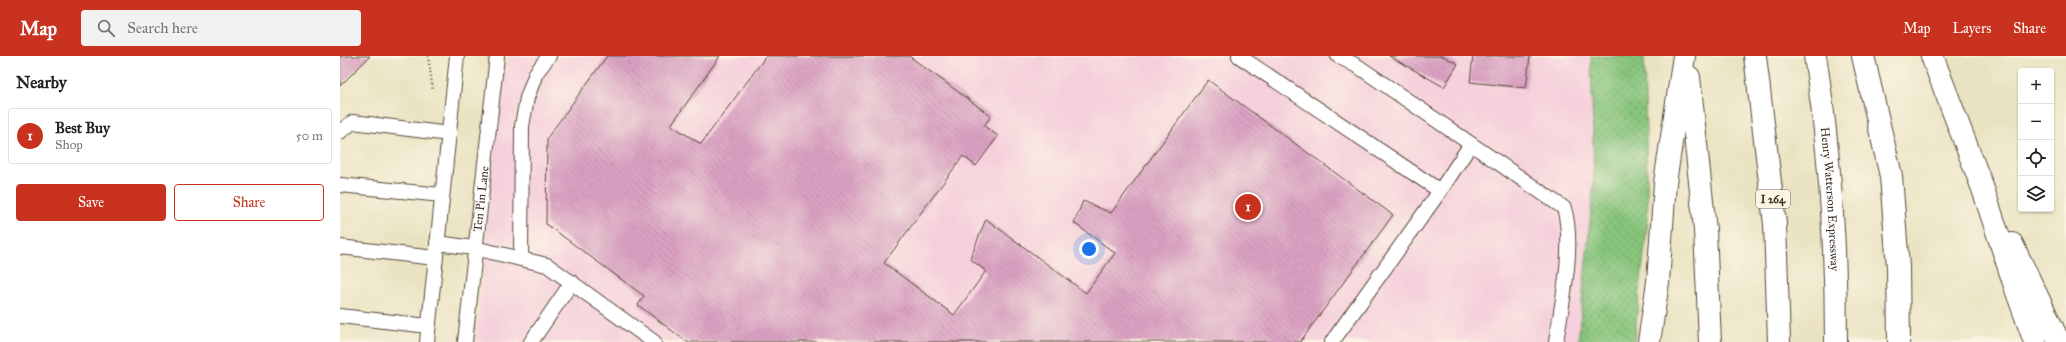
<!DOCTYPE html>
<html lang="en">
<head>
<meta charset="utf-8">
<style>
  body { margin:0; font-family:"IM FELL Great Primer",serif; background:#f2f2f2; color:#222 }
  .controls { position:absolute; right:12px; top:12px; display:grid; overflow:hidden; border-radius:4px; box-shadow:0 1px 3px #0004 }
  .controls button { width:36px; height:36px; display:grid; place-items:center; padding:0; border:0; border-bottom:1px solid #e0e0e0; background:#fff; color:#222; font:20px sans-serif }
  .you { position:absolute; left:749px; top:193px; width:14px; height:14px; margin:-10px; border:3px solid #fff; border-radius:50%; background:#1a73e8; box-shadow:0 0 0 6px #1a73e833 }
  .badge { display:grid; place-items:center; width:26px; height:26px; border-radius:50%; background:#c8321e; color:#fff; font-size:13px; font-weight:700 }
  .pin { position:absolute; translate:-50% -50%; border:2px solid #fff; box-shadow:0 1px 4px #0006 }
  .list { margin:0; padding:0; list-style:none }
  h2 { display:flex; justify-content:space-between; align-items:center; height:52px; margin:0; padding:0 16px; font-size:17px }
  h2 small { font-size:13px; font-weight:400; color:#767676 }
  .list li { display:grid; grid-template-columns:26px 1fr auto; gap:12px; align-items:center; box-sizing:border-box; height:56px; margin:0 8px 8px; padding:0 8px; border:1px solid #e0e0e0; border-radius:4px }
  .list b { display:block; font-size:15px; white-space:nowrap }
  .list p { margin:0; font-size:13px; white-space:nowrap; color:#767676 }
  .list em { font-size:13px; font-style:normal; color:#767676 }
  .actions { display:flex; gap:8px; padding:12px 16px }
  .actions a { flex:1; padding:9px 0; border:1px solid #c8321e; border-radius:4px; text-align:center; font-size:14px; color:#c8321e }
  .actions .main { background:#c8321e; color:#fff }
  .icon { flex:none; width:22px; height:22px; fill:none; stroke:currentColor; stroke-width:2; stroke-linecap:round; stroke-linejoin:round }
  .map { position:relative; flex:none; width:1726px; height:286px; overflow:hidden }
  header { display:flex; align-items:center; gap:24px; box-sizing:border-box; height:56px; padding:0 20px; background:#c8321e; color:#fff }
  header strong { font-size:19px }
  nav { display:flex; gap:22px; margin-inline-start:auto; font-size:14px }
  .search { width:280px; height:36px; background:#f2f2f2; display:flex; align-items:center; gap:10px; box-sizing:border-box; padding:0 14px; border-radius:4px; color:#767676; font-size:15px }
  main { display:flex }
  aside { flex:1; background:#fff }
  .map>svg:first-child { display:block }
  .built { fill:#f5cfdb }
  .grass { fill:url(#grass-dots); stroke:#61784d }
  .building { fill:url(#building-back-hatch) }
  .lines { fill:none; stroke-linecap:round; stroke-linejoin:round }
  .lane-casing { stroke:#554637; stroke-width:16 }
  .highway-casing { stroke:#554637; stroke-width:24 }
  .path { stroke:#554637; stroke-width:2.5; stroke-dasharray:1 3; stroke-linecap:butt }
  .lane { stroke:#fff; stroke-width:14 }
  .highway { stroke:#fff; stroke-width:22 }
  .labels { text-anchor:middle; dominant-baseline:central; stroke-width:3; stroke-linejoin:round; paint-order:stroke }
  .shield { fill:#fcf5e5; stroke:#75675a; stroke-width:1 }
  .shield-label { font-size:11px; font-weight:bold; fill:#3b2a1e }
  .street-label { font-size:12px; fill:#3b2a1e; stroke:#fcf5e5 }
</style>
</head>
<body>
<header>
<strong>Map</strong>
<div class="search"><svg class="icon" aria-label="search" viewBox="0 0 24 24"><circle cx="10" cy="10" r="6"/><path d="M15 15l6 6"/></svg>Search here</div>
<nav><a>Map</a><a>Layers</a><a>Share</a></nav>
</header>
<main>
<aside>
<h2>Nearby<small></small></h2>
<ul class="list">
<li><span class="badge">1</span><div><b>Best Buy</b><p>Shop</p></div><em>50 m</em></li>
</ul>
<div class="actions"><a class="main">Save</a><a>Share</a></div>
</aside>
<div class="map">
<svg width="1726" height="286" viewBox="0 0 1726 286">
  <defs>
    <pattern id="grass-dots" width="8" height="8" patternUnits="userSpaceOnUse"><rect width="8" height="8" fill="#87c57c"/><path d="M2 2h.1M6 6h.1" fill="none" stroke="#70a065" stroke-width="1.8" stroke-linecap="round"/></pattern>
    <pattern id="building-back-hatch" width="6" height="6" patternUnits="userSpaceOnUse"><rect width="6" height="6" fill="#dca2c3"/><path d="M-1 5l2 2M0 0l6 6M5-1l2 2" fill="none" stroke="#b4849e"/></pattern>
  </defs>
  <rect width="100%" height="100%" fill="#fcf5e5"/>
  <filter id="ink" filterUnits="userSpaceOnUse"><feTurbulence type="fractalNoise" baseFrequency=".025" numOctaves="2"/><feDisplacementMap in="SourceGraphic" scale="8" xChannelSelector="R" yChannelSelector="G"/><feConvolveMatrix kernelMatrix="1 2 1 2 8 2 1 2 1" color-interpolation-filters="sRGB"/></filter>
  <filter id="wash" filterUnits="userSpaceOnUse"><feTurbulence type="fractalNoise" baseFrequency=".012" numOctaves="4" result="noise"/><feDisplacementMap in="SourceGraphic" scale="16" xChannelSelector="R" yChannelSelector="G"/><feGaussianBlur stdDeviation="0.9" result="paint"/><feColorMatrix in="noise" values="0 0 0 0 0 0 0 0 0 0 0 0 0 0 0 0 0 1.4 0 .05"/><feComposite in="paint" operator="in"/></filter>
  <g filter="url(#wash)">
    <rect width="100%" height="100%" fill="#eae3c2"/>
    <path class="built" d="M169,0h1081l4,125 -16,161h-1102l23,-239 6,-38z"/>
    <path class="grass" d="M1251,0h53l4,163 -14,123h-56l16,-161z"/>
    <g id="blocks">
      <g class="building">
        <path d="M0,0h30l-30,30z"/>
        <path d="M267,0h113l-49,69 30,19 65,-88h143l82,60 -7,10 14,10 -22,30 -13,-10 -79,107 70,52 32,-44 -16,-12 16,-40 100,74 29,-40 -41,-30 9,-22 28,12 97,-133 185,135 -93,127h-613l-49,-37 6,-9 -98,-72 1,-86z"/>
        <path d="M1049,0h54l15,8 -14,23z"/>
        <path d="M1133,0h57l-4,32 -56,-6z"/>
      </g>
    </g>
  </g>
  <g filter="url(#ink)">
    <use href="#blocks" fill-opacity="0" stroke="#554637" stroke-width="1"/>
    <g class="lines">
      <g class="lane-casing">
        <g id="lane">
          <path d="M899,0l201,135"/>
          <path d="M998,0l21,11 205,141c11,37 -2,95 -8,134"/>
          <path d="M0,76l13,-10 96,12"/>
          <path d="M0,129l102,10"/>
          <path d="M97,187l37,5 73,17 107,77"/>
          <path d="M0,191l95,11"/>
          <path d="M181,203l1,-133 5,-28 9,-25 13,-17"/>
          <path d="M0,260l88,10"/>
          <path d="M87,286l30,-286"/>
          <path id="s1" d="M125,286l32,-286"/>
          <path d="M191,286l41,-60"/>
          <path d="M992,286l108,-151 31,-47"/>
        </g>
      </g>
      <g class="highway-casing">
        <g id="highway">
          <path d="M1415,0l20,168 4,118"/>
          <path id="s2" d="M1475,0c15,95 21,190 21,286"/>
          <path d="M1523,0l28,120 7,91 1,75"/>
          <path d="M1592,0l51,133 34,103 18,50"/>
          <path d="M1349,21l16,153 5,112"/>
          <path d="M1672,188l47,98"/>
          <path d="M1309,286l9,-60 7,-99 19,-127"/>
        </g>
      </g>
      <path class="path" d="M88,0l5,35"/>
      <use href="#lane" class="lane"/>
      <use href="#highway" class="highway"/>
    </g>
  </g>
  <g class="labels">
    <rect class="shield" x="1416" y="134" width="34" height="18" rx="3"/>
    <g class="shield-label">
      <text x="1433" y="143">I 264</text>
    </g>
    <g class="street-label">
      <text stroke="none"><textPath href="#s1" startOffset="144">Ten Pin Lane</textPath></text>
      <text stroke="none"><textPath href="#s2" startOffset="144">Henry Watterson Expressway</textPath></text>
    </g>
  </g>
</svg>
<div class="controls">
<button>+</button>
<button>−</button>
<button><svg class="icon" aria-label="locate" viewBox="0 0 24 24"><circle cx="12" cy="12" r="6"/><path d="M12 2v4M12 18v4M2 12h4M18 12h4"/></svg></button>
<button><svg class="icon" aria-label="layers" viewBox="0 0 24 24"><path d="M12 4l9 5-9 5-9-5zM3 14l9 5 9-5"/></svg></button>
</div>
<div class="you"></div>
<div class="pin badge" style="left:908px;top:151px">1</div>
</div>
</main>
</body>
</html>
